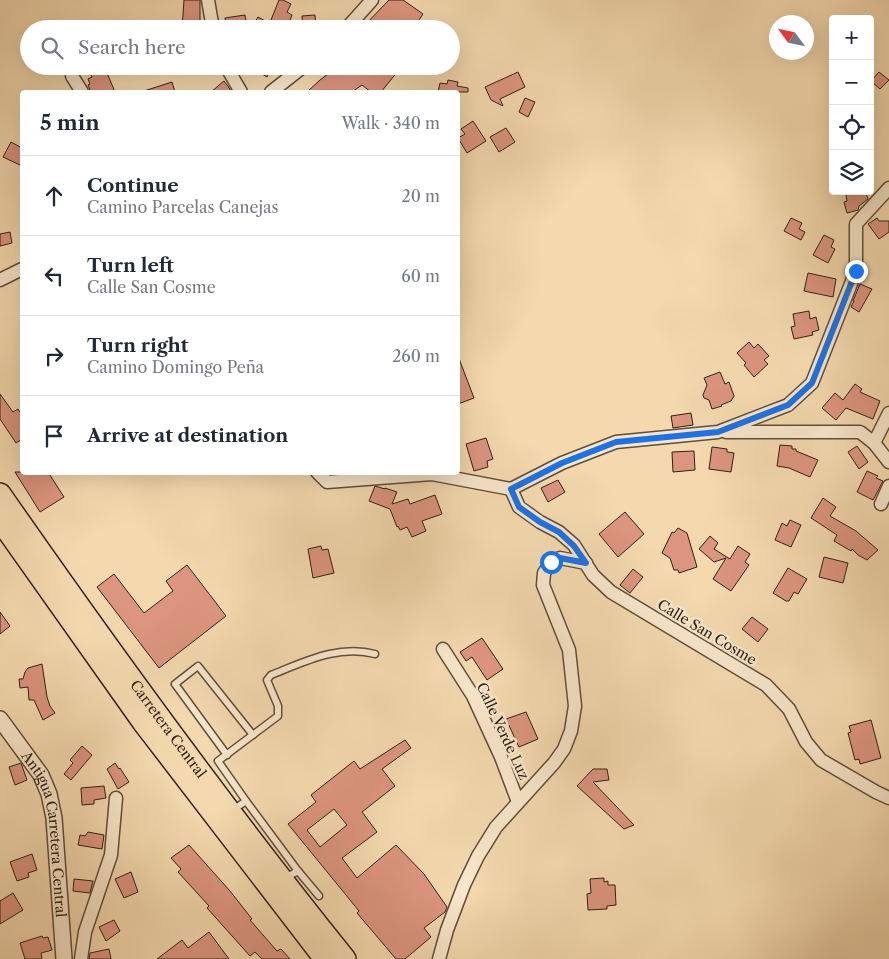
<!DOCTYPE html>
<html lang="en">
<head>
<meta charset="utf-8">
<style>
  body { margin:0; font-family:"Libre Caslon Text",serif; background:#f2f2f3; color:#1f2937 }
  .controls { position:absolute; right:15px; top:15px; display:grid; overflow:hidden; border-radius:5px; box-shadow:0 5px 20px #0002 }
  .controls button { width:45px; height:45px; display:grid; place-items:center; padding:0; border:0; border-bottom:1px solid #e0e1e3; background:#fff; color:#1f2937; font:25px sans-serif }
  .compass { position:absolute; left:769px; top:15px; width:45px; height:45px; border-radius:50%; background:#fff; box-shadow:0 5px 20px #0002; rotate:303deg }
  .stop { position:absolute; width:15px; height:15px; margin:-11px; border:4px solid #1a73e8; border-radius:50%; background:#fff }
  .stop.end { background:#1a73e8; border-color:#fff; box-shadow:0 1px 5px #0008 }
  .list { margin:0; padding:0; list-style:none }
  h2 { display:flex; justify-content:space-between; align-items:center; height:65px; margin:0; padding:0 20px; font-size:21px }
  h2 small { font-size:16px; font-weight:400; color:#747a83 }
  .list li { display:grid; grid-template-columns:32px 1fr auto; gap:15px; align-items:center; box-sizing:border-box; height:80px; padding:0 20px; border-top:1px solid #e0e1e3 }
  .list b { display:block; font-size:19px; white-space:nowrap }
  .list p { margin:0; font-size:16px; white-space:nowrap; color:#747a83 }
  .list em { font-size:16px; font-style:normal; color:#747a83 }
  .icon { flex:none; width:28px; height:28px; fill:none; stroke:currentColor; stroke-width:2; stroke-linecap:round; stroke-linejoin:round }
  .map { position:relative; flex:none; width:889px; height:959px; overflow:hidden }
  .search { position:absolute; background:#fff; box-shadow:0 5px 20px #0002; left:20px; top:20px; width:440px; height:55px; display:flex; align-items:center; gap:12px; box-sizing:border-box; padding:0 18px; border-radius:28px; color:#747a83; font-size:19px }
  .panel { position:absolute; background:#fff; box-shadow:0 5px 20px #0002; left:20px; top:90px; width:440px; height:385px; border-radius:5px }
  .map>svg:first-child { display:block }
  .building { fill:#dc957f; stroke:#302015; fill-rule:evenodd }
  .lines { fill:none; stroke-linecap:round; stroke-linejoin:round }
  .service-casing { stroke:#614e3b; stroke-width:9 }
  .minor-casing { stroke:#614e3b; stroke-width:15 }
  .tertiary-casing { stroke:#614e3b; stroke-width:18 }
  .trunk-casing { stroke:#302015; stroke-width:24 }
  .service { stroke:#f8e6ca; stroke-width:6 }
  .minor { stroke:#f8e6ca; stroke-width:12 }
  .tertiary { stroke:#f8e6ca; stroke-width:15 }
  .trunk { stroke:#f4d9ae; stroke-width:21 }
  .route { stroke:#1a73e8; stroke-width:6 }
  .labels { text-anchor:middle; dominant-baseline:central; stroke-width:5; stroke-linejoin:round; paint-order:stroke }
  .street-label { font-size:14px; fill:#302015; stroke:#f8e6ca }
</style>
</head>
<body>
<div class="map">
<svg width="889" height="959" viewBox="0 0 889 959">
  <rect width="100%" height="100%" fill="#f4d9ae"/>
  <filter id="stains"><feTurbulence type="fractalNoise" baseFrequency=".004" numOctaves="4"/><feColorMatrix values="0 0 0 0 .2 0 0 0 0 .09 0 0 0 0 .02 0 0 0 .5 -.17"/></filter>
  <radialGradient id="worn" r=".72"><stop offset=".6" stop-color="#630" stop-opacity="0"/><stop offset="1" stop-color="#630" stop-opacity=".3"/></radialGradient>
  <g class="building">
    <path d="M184,0h16v26l-4,3h-14z"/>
    <path d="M279,0h4l8,4 -4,8 5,3 -5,13 -16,-8z"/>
    <path d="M389,0h14l20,14 -8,12 -10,-5 -8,8h-36z"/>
    <path d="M245,15l2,12 -21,2 -1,-11z"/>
    <path d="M315,15l1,14h-13l-1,-13z"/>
    <path d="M258,17l22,12h-29z"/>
    <path d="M86,66h18l11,26h-24l-3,-7 2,-1 -2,-5 4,-2z"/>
    <path d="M249,66h23l-5,11z"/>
    <path d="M339,66h63l-21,26h-10l-9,-7 -10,7h-45l13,-12z"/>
    <path d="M518,72l7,15 -25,12 3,7 -12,-6 -6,-13z"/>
    <path d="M879,72l10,8 -9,9 -9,-8z"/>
    <path d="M448,80l10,2 -1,4 11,2v4h-30l2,-9 7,1z"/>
    <path d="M224,81l8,11h-21z"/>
    <path d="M172,82l3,10h-31v-1z"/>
    <path d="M525,98l10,4 -7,15 -9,-5z"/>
    <path d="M473,121l13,20 -19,12 -9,-15 7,-4 -4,-5z"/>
    <path d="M506,128l9,14 -16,10 -9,-15z"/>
    <path d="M11,142l11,6v18l-19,-9z"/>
    <path d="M858,191h7l3,8 -9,7 -1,4 -11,3 -3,-11 3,-1 -1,-6z"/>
    <path d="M791,218l11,5 -3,6 6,3 -4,8 -17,-9z"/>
    <path d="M877,218l2,3h10v11l-10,7 -11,-15z"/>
    <path d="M10,232l2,11 -12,3v-12z"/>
    <path d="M824,235l10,5 -3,7 4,2 -7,14 -15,-8z"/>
    <path d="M808,273l28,6 -3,18 -29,-6z"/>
    <path d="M860,284l12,5 -13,23 -8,-5 3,-6h-1z"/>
    <path d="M809,311l1,8 6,-2 3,13 -7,2 1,3 -19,4 -3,-12 4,-1 -2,-12z"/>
    <path d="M749,342l5,6 4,-4 11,12 -5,4 4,4 -14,13 -10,-12 2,-2 -9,-10z"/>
    <path d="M458,356l16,42 -16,6z"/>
    <path d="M720,372l5,12 4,-2 5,14 -3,5 -10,4 1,1 -10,3 -3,-9 -5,-2 -1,-3 4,-10 -3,-7z"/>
    <path d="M855,384l7,5 -2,3 20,9 -7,18 -27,-11 -10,12 -14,-12 13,-15 8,7z"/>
    <path d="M0,394l13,18 5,-3 4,6v24l-6,4 -16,-24z"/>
    <path d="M691,413l2,12 -20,3 -2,-12z"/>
    <path d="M486,438l7,21 -6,2 1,6 -14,4 -8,-27z"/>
    <path d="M780,445l12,1v3h4v2l22,9 -8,17 -21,-9 -12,-2z"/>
    <path d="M857,446l11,16 -9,7 -11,-17z"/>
    <path d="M712,447l15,2v3l7,1 -3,19 -22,-3z"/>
    <path d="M694,451l1,19 -22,2 -1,-20z"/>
    <path d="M867,471l11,5 -2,2 7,3 -10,19 -16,-8z"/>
    <path d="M15,472h33l16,25 -24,15z"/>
    <path d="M558,480l7,12 -17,10 -7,-14z"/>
    <path d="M375,486l10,3v-1l12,4 -5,12 16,-5 2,5 25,-9 7,19 -20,7 4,10 -14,6 -5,-10 -7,3 -2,-4 -1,1 -7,-18 -21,-8z"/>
    <path d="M823,498l13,9 -6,9 26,15 22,19 -11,10 -9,-5 -6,-6 -1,2 -17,-10 3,-6 -26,-17z"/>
    <path d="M625,512l19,22 -26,23 -19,-23z"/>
    <path d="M790,520l11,5 -10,22 -16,-7 7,-17 5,3z"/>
    <path d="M678,528l9,5 10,34 -18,6 -1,-3h-4l-4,-12 -8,-5 10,-21 2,1z"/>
    <path d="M710,536l8,7 -4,6 16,10 8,-13 12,8 -5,8 4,3 -18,26 -18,-12 13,-21 -12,4 -15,-13z"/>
    <path d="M321,546l1,4 6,-1 6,24 -21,5 -5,-29z"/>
    <path d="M824,557l24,6 -5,20 -24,-6z"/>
    <path d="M187,565l39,51 -67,52 -62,-81 17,-13 30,39 29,-22 -7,-10z"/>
    <path d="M788,568l19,11 -9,15 -4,-2 -5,9h-3l-13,-8z"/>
    <path d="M633,569l10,8 -13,16 -10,-8z"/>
    <path d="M0,612l10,14 -10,8z"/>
    <path d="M752,617l16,12 -10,13 -16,-13z"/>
    <path d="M482,638l21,31 -16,11 -15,-23 -6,4 -6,-9z"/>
    <path d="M42,664l5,33 3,9 5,7 -12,7 -9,-20h-5l-1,-13 -8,1 -1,-9h4l2,-7 3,-4z"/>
    <path d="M526,712l12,27 -19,8 -13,-28z"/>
    <path d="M871,720l10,38 -21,6 -1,-5 -4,1 -7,-27 3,-1 -2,-6z"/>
    <path d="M405,740l6,8 -29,21 13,17 -33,26 15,20 -35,26 15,20 39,-33 28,29 23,33 -2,5 -21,16 7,9 -26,22h-9l-39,-46 2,-2 -71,-87 28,-22 -5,-7 43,-34 6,8zM334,809l13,16 -27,22 -13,-17z"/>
    <path d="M82,746l10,9 -21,25 -7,-6 9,-11 -3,-3z"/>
    <path d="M21,763l6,17 -12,5 -6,-18z"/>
    <path d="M115,763l4,6 1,-1 9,14 -11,7 -11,-20z"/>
    <path d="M593,769h14l2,11 -16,2 41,43 -10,4 -47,-43z"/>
    <path d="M104,786l2,12 -12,2v4l-12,1 -1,-17z"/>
    <path d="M88,832l16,3 -2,14 -24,-4 2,-10 5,1z"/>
    <path d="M189,845l41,46 22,28 -2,1 27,31 4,-2 9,10h-28l-7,-7 -5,4 -43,-48 2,-2 -31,-34 3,-3 -10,-11z"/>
    <path d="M32,854l5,16 -9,3 1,4 -12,4 -7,-19z"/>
    <path d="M131,872l7,20 -14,6 -9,-19z"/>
    <path d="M604,878v4l4,-1v4h7l1,20 -9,1v3l-19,1 -1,-16 4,-1 -1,-14z"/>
    <path d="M74,879l19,2 -3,12 -17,-2z"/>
    <path d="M13,893l10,17 -23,14v-23z"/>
    <path d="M114,920l6,11 -14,10 -7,-14z"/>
    <path d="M209,932l20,27h-72l25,-19 6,8z"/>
    <path d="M42,936l1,2 5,-1 4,13 -11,3 1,6h-17l-5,-16z"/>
    <path d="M109,949l2,10h-22l1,-6z"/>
  </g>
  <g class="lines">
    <g class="service-casing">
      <g id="service">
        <path d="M227,755l-52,-71 23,-18 55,69"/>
        <path d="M246,801l-28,-40 60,-45v-10l-11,-26 4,-5c33,-13 68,-31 104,-21"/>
        <path d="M233,810l13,-9 52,70 -13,7"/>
        <path d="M298,871l21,25"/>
      </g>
    </g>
    <g class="minor-casing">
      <g id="minor">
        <path d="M208,0l5,29"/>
        <path d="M346,29l26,-29"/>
        <path d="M226,66l15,26"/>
        <path d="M72,76l10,16"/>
        <path d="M271,92l33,-26"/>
        <path d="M0,280l22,-11"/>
        <path d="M726,432h134l14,11 15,19"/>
        <path d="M874,443l15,-30"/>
        <path d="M317,472l10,10 105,-8 79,15"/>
        <path d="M511,489l51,-26 54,-21 102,-10 70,-27 24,-22 44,-112v-47l33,-36"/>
        <path d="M511,489l8,18 21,15 19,10 15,13 19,30 18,17 155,93 23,24 17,33 15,18 55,32 13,6"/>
        <path d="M881,504l8,-18"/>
        <path d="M443,649l30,47 28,61 17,45"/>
        <path d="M81,959l4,-27 26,-77 5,-57"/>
        <path d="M439,959l8,-29 17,-45 14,-29 18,-29 58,-64 10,-14 7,-18 4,-25 -6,-56 -26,-65 1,-12 7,-11 9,-4 26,5"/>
      </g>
    </g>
    <g class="tertiary-casing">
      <g id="tertiary">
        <path id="s1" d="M0,719l41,56 8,19 5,24 10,141"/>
      </g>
    </g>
    <g class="trunk-casing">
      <g id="trunk">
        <path id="s2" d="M0,494c110,158 224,315 345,465"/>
        <path d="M0,520l143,202 182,237"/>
      </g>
    </g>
    <use href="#service" class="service"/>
    <use href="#minor" class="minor"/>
    <use href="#tertiary" class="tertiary"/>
    <use href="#trunk" class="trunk"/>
  </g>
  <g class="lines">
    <path class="route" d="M551,562l9,-4 26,5 -12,-17 -15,-14 -19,-10 -21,-15 -8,-18 51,-26 54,-21 102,-10 70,-27 24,-22 44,-112"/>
  </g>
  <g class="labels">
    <g class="street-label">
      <text transform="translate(707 632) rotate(31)">Calle San Cosme</text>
      <text stroke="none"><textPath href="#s2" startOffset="289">Carretera Central</textPath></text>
      <text transform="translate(503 731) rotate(65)">Calle Verde Luz</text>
      <text stroke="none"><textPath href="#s1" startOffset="128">Antigua Carretera Central</textPath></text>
    </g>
  </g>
  <rect width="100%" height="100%" filter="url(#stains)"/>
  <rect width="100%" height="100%" fill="url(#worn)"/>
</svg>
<div class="controls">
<button>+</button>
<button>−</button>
<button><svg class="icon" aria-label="locate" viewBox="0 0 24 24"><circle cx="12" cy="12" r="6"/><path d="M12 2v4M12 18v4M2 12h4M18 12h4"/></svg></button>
<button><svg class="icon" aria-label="layers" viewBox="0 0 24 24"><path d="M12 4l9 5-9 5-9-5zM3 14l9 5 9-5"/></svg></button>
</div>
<svg class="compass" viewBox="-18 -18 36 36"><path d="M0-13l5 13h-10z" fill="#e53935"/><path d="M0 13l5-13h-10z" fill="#747a83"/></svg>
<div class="stop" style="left:551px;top:562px"></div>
<div class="stop end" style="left:856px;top:271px"></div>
<div class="search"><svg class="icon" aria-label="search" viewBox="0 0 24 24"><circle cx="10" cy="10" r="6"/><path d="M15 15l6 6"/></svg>Search here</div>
<section class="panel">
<h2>5 min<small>Walk · 340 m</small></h2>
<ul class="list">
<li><svg class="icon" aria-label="ahead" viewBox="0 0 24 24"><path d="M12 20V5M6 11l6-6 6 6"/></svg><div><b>Continue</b><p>Camino Parcelas Canejas</p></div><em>20 m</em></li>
<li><svg class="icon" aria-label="left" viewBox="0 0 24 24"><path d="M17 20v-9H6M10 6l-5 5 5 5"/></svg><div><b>Turn left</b><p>Calle San Cosme</p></div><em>60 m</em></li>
<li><svg class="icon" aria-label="right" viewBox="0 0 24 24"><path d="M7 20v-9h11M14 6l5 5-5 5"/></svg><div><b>Turn right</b><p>Camino Domingo Peña</p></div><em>260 m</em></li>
<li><svg class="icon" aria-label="arrive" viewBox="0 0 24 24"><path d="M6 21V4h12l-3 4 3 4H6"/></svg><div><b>Arrive at destination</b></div></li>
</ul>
</section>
</div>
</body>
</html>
